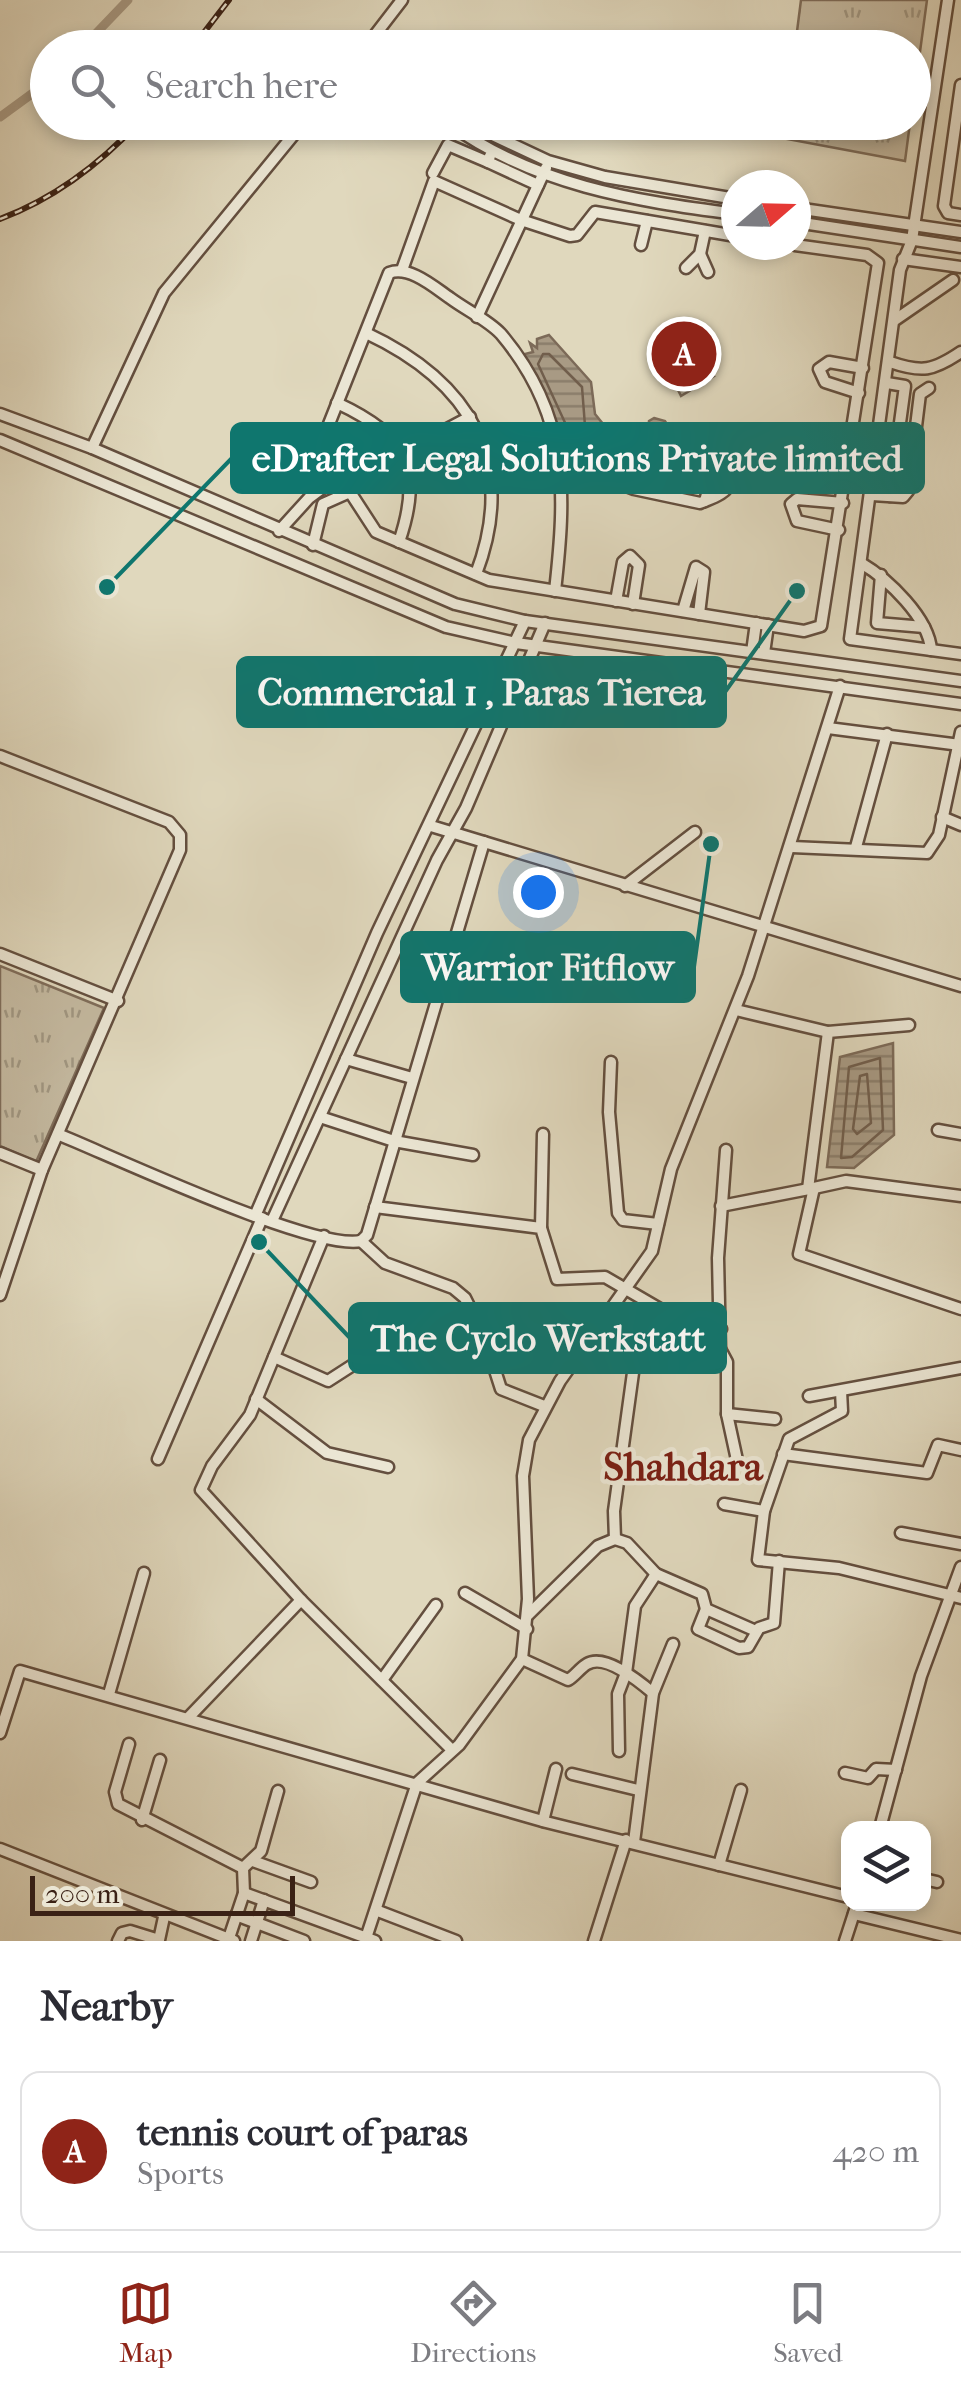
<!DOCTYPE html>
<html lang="en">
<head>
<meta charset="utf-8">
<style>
  body { margin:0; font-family:"IM FELL French Canon",serif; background:#f2f2f3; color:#2b2b33 }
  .controls { position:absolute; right:30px; bottom:30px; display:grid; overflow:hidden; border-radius:20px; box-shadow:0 5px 15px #0003 }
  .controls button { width:90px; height:90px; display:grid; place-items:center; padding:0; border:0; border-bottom:2px solid #e1e1e2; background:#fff; color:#2b2b33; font:50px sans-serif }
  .compass { position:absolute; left:721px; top:170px; width:90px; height:90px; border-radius:50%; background:#fff; box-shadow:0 5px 15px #0003; rotate:70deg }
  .scale { position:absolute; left:30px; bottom:25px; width:265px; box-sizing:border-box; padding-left:10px; border:5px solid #3a2115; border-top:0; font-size:28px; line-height:35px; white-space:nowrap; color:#3a2115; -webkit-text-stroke:8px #ebe6d4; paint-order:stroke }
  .you { position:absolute; left:538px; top:892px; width:35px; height:35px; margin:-25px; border:8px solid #fff; border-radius:50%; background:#1a73e8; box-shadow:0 0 0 15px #1a73e833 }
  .badge { display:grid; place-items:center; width:65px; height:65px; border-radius:50%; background:#8f2418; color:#fff; font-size:32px; font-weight:700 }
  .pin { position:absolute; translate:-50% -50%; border:5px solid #fff; box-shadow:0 2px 10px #0006 }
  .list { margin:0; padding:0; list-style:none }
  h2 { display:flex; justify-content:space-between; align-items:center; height:130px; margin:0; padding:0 40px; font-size:42px }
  h2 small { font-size:32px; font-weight:400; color:#7c7c81 }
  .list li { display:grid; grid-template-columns:65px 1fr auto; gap:30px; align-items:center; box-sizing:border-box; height:160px; margin:0 20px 20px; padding:0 20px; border:2px solid #e1e1e2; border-radius:20px }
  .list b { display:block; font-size:38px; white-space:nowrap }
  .list p { margin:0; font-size:32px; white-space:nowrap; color:#7c7c81 }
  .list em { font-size:32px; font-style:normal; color:#7c7c81 }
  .icon { flex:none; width:55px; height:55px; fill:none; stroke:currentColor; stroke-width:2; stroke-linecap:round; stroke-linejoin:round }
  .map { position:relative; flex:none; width:961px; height:1941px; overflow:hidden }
  .search { position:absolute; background:#fff; box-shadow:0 5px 15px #0003; left:30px; right:30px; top:30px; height:110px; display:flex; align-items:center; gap:25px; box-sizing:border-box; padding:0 35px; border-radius:55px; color:#7c7c81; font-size:38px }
  .sheet { height:310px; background:#fff }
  nav { display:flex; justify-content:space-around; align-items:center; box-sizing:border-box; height:140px; border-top:2px solid #e1e1e2; background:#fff; font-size:28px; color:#7c7c81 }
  nav a { display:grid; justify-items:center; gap:5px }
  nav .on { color:#8f2418 }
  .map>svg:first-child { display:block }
  .grass { fill:url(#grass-tufts); stroke:#7f6d5a; stroke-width:2.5 }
  .garden { fill:#c4b9a0; stroke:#7f6d5a; stroke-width:2.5 }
  .water { fill:url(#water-rules); stroke:#7c6a58; stroke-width:2.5 }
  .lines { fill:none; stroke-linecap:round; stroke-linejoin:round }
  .shore { stroke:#715e4c; stroke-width:2.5 }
  .canal { stroke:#a89a84; stroke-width:9 }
  .minor-casing { stroke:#644f3f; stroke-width:15 }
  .minor { stroke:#ebe6d4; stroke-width:10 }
  .rail-casing { stroke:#3a2115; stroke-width:6 }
  .rail { stroke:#ebe6d4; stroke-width:2.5; stroke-dasharray:8; stroke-linecap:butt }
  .labels { text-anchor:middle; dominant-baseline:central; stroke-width:9; stroke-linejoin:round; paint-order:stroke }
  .quarter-label { font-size:40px; font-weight:bold; fill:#7a1f14; stroke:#ebe6d4 }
  .leader { fill:none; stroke:#0f766e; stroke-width:4 }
  .callout-dot { fill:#0f766e; stroke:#ebe6d4; stroke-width:4 }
  .callout { fill:#0f766e; stroke:#0f766e; stroke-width:4 }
  .callout-label { font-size:38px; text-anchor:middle; font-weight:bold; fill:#fff }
</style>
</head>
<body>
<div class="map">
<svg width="961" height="1941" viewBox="0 0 961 1941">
  <defs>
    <pattern id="grass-tufts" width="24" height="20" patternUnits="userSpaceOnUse" patternTransform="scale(2.5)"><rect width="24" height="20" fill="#c4b9a0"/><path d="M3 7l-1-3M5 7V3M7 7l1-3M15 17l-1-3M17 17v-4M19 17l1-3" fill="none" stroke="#a09681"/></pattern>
    <pattern id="water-rules" width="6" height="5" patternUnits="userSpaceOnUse" patternTransform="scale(2.5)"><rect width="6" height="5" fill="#a89a84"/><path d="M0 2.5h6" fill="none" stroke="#8a7d6b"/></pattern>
  </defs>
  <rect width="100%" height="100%" fill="#e0d8bd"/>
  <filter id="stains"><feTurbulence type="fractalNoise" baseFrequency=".002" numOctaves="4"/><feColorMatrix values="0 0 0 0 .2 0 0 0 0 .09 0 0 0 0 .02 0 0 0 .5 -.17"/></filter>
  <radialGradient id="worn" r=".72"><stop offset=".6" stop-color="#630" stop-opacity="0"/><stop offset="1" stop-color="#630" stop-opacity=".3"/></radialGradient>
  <g class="grass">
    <path d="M801,0h126l-13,96v-48l-119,-1z"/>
    <path d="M784,123h126l-5,38 -123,-23z"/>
    <path d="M0,966l104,42 -68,154 -36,-16z"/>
  </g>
  <path class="garden" d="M697,336l9,15 -32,22 28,-16 12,19 -33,20 -19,-39z"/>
  <g class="water">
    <path d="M549,335l42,47 4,32 8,10 -5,9 -37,9 -12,-37 -28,-50 12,-3 -3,-9 7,5v-9z"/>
    <path d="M654,418l11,3 5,8 -2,14 -15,5 -6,-7 2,-20z"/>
    <path d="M893,1043l1,92 -40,33 -27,-1 13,-110z"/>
  </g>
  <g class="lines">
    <g class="shore">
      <path d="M543,354h6l33,33 3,39 -18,1 -29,-63z"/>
      <path d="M880,1058l3,72 -31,27 -11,1 8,-91z"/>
      <path d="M867,1074l4,49 -14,11 -4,-5 7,-53z"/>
    </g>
    <g class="canal">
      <path d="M82,48l46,-48"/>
      <path d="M0,117l48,-35"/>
    </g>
    <g class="minor-casing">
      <g id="minor">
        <path d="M948,0l-36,240 -12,30 -50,369 111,15"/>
        <path d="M365,48l37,-48"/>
        <path d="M961,85l-17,121 4,7 13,2"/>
        <path d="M447,122c85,63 188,79 289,92"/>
        <path d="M465,122l83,39 57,16 131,22"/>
        <path d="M490,156l-2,6 50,23"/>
        <path d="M433,173l15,-28 40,17"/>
        <path d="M796,208l165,24"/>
        <path d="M796,222l165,25"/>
        <path d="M641,245l6,-24"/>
        <path d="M700,254l8,18"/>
        <path d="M903,259l58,8"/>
        <path d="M686,268l14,-14 5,-23"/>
        <path d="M402,270l32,-89 87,39 49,16 7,-1 18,-23 141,24"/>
        <path d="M477,317l69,-149"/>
        <path d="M895,320l58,-40"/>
        <path d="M366,333c103,48 153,128 110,241"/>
        <path d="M890,362c32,11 43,9 71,-10"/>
        <path d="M887,383l18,3 -15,110"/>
        <path d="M859,393l-34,-11 -6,-13 10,-7 34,6"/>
        <path d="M337,403c69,32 87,66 62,139"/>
        <path d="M0,414l92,34 363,156 70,17 436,60"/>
        <path d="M0,440l446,187 70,16 445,61"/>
        <path d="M92,448l72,-155 140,-171"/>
        <path d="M402,453l68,-36"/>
        <path d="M562,461l72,28 66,14c12,-5 27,-9 31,-22l-19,-4 -7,24"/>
        <path d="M849,462l-37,-8 -9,-14 3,-8 47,4"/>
        <path d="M872,495l31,2 5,-6 12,-97 9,-6"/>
        <path d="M839,530l-42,-9 -6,-17 6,-5 46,4"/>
        <path d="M279,531l30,-33 32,-24 -14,-45 62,-156c20,-8 45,14 61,25 16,12 38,22 51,36 69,82 65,158 54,257"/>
        <path d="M313,545l10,-41 27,-12 26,40 113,48 315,51 17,-5 57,-363 -11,-8 -72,-10"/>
        <path d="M861,563c27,16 68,55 70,87"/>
        <path d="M881,575l-4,48 47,4"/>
        <path d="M616,601l7,-39 7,-6 9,9 -6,39"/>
        <path d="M683,611l13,-44 8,5 -5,42"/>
        <path d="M752,652l4,-29"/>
        <path d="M764,653l4,-28"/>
        <path d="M828,728l132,17"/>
        <path d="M0,756l169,66 11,13v15l-138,320 -42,125"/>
        <path d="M942,817l19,8"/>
        <path d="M431,826l530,160"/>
        <path d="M792,847l135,6 12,-18 22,-103"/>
        <path d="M856,847l31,-113"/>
        <path d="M625,886l70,-54"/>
        <path d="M0,954l118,47"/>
        <path d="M448,955l45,12"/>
        <path d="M736,1010l92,22"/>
        <path d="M346,1059l66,19"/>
        <path d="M611,1062l-2,50 9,101 5,7 35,4"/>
        <path d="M320,1117l74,24 79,14"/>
        <path d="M938,1130l23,4"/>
        <path d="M60,1135c54,22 254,116 301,106"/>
        <path d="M0,1153l42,17"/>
        <path d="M814,1188l32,-7 115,15"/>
        <path d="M808,1189l20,-157 81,-7"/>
        <path d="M721,1206l93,-18 -15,66 162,55"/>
        <path d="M375,1207l166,21 16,51 48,-2 55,32 61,20"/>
        <path d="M255,1216l122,-283 148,-312"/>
        <path d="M272,1221l165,-361 29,-52 79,-185"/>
        <path d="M541,1228l2,-94"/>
        <path d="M324,1236l-74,179 -38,51 -11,24 100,110 151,150"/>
        <path d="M361,1241l6,-6 117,-393"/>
        <path d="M361,1241l24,22 68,25 12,10 19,38 17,53 43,17"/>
        <path d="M487,1347l36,2 47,17"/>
        <path d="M720,1349l7,13v52"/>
        <path d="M274,1357l54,24 59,-38"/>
        <path d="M841,1391l1,20 -53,28 -25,72 -6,49 81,8 122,30"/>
        <path d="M809,1396l152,-28"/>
        <path d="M256,1399l71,54 61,14"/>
        <path d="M783,1454l144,19 11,-28 23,5"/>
        <path d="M158,1459l104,-241"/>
        <path d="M712,1470l19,-3 6,-7 -10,-46 48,5"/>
        <path d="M724,1504l40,7"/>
        <path d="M901,1533l60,11"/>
        <path d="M615,1539l-1,-28 22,-160 10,-8 61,11 13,-5 -2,-91 8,-108"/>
        <path d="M465,1593l62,36"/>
        <path d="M706,1609l-8,20 41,19 9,-1 11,-19 15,-5 5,-62"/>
        <path d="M528,1615l70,-69 17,-7 12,4 29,31 46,20 4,15 50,22"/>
        <path d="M522,1659l46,21c7,-4 12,-12 19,-16 18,-11 53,18 66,29"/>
        <path d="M382,1680l54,-75"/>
        <path d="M109,1694l35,-121"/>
        <path d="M189,1717l112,-117"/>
        <path d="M0,1733l20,-62 526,151 302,75"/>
        <path d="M129,1744l-14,48 3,12 125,64"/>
        <path d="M619,1751l-1,-57 8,-21 9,-67 21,-32"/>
        <path d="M845,1773l23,5 8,-9 20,1"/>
        <path d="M572,1774l66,16"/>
        <path d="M142,1820l18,-60"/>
        <path d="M543,1821l13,-52"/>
        <path d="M880,1828l41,-152 40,-109"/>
        <path d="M634,1842l19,-149 20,-49"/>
        <path d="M0,1849l234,92"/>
        <path d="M253,1861l58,21"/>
        <path d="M719,1865l22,-75"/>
        <path d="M924,1879l13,3"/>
        <path d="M244,1893l131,48"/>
        <path d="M378,1911l78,30"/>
        <path d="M854,1914l107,26"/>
        <path d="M236,1915l68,26"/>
        <path d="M366,1938l51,-155 42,-38 63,-86 6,-60 -5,-123 6,-36 31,-59 92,-130 19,-82 77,-193 92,-290"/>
        <path d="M118,1941l4,-8 8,-2 29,9 5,-23"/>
        <path d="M228,1941l16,-48 -1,-25 18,-17 17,-60"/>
        <path d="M251,1941l13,-41"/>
        <path d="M594,1941l32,-101"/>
        <path d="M845,1941l12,-37"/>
      </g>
    </g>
    <use href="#minor" class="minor"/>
    <g class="rail-casing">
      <g id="rail">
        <path d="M192,48l37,-48"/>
        <path d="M0,219c53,-20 101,-56 139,-97"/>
      </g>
    </g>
    <use href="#rail" class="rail"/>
  </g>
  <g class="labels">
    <g class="quarter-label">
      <text x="683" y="1467">Shahdara</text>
    </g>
  </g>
  <path class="leader" d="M107 587L232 458M797 591L725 692M711 844L694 967M259 1242L350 1338"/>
  <g class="callout-dot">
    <circle cx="107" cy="587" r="10"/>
    <circle cx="797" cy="591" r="10"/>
    <circle cx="711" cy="844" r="10"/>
    <circle cx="259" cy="1242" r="10"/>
  </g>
  <g class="callout">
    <rect x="232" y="424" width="691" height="68" rx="10"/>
    <rect x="238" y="658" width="487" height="68" rx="10"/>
    <rect x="402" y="933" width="292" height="68" rx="10"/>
    <rect x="350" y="1304" width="375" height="68" rx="10"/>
  </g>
  <g class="callout-label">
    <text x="577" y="471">eDrafter Legal Solutions Private limited</text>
    <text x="481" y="705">Commercial 1 , Paras Tierea</text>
    <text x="548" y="980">Warrior Fitflow</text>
    <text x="538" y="1351">The Cyclo Werkstatt</text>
  </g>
  <rect width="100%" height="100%" filter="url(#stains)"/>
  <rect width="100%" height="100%" fill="url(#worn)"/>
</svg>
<div class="controls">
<button><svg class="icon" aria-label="layers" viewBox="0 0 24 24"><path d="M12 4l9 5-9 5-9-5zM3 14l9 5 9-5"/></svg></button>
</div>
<svg class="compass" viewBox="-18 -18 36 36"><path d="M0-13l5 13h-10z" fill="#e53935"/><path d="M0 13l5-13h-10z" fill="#7c7c81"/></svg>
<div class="scale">200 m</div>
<div class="you"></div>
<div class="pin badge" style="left:684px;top:354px">A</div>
<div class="search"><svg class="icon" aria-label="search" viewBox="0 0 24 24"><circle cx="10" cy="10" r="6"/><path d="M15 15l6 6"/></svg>Search here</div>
</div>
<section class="sheet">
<h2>Nearby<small></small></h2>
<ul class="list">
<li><span class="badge">A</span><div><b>tennis court of paras</b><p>Sports</p></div><em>420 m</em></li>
</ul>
</section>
<nav>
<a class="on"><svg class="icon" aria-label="map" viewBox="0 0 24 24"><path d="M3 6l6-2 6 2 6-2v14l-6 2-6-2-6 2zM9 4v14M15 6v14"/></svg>Map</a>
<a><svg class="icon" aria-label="directions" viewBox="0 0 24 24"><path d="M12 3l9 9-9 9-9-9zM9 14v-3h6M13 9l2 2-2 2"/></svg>Directions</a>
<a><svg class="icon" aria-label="saved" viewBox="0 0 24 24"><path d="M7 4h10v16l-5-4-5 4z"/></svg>Saved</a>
</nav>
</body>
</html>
